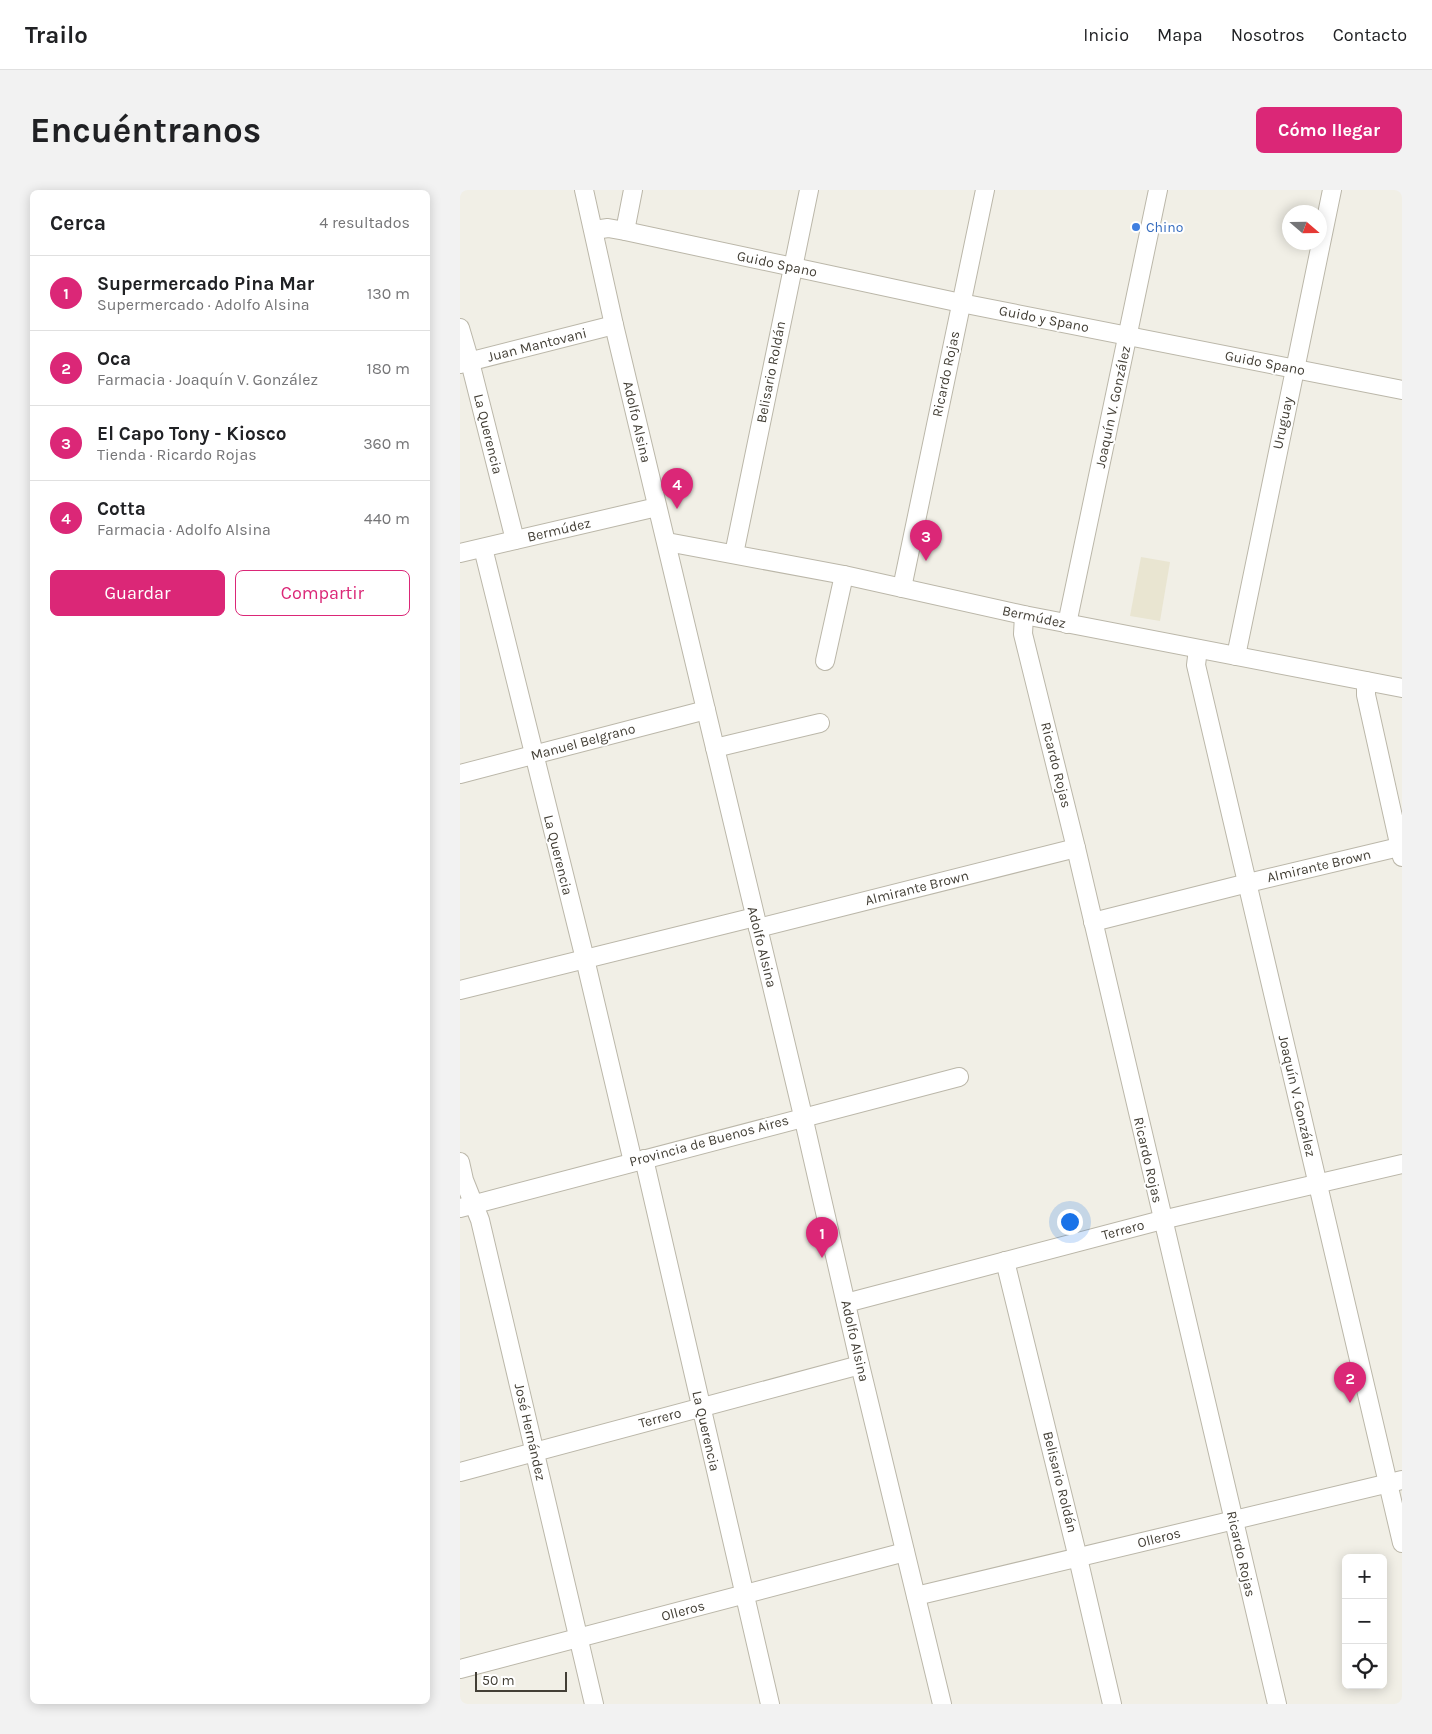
<!DOCTYPE html>
<html lang="es">
<head>
<meta charset="utf-8">
<style>
  body { margin:0; font-family:Karla,sans-serif; background:#f2f2f2; color:#202124 }
  .controls { position:absolute; right:15px; bottom:15px; display:grid; overflow:hidden; border-radius:8px; box-shadow:0 2px 12px #0003 }
  .controls button { width:45px; height:45px; display:grid; place-items:center; padding:0; border:0; border-bottom:1px solid #e0e0e0; background:#fff; color:#202124; font:25px sans-serif }
  .compass { position:absolute; left:822px; top:15px; width:45px; height:45px; border-radius:50%; background:#fff; box-shadow:0 2px 12px #0003; rotate:110deg }
  .scale { position:absolute; left:15px; bottom:12px; width:92px; box-sizing:border-box; padding-left:5px; border:2px solid #433f36; border-top:0; font-size:14px; line-height:18px; white-space:nowrap; color:#433f36; -webkit-text-stroke:4px #fff; paint-order:stroke }
  .you { position:absolute; left:609px; top:1031px; width:18px; height:18px; margin:-12px; border:4px solid #fff; border-radius:50%; background:#1a73e8; box-shadow:0 0 0 8px #1a73e833 }
  .badge { display:grid; place-items:center; width:32px; height:32px; border-radius:50%; background:#db2777; color:#fff; font-size:16px; font-weight:700 }
  .pin { position:absolute; translate:-50% -41px; filter:drop-shadow(0 1px 2px #0008) }
  .pin::after { content:''; position:absolute; top:26px; width:18px; height:15px; background:inherit; clip-path:polygon(0 0,100% 0,50% 100%) }
  .list { margin:0; padding:0; list-style:none }
  h2 { display:flex; justify-content:space-between; align-items:center; height:65px; margin:0; padding:0 20px; font-size:21px }
  h2 small { font-size:16px; font-weight:400; color:#757577 }
  .list li { display:grid; grid-template-columns:32px 1fr auto; gap:15px; align-items:center; box-sizing:border-box; height:75px; padding:0 20px; border-top:1px solid #e0e0e0 }
  .list b { display:block; font-size:19px; white-space:nowrap }
  .list p { margin:0; font-size:16px; white-space:nowrap; color:#757577 }
  .list em { font-size:16px; font-style:normal; color:#757577 }
  .actions { display:flex; gap:10px; padding:15px 20px }
  .actions a { flex:1; padding:11px 0; border:1px solid #db2777; border-radius:8px; text-align:center; font-size:18px; color:#db2777 }
  .actions .main { background:#db2777; color:#fff }
  .icon { flex:none; width:28px; height:28px; fill:none; stroke:currentColor; stroke-width:2; stroke-linecap:round; stroke-linejoin:round }
  .map { position:relative; flex:none; width:942px; height:1514px; overflow:hidden; border-radius:8px }
  header { display:flex; align-items:center; gap:30px; box-sizing:border-box; height:70px; padding:0 25px; background:#fff; border-bottom:1px solid #e0e0e0 }
  header strong { font-size:24px }
  nav { display:flex; gap:28px; margin-inline-start:auto; font-size:18px }
  .intro { display:flex; align-items:center; justify-content:space-between; box-sizing:border-box; height:120px; padding:0 30px }
  h1 { margin:0; font-size:35px }
  .button { padding:12px 22px; border-radius:8px; background:#db2777; color:#fff; font-size:18px; font-weight:700 }
  main { display:flex; gap:30px; padding:0 30px }
  aside { flex:1; background:#fff; border-radius:8px; box-shadow:0 2px 12px #0003 }
  .map>svg:first-child { display:block }
  .education { fill:#e9e5d1 }
  .lines { fill:none; stroke-linecap:round; stroke-linejoin:round }
  .minor-casing { stroke:#bbb7a9; stroke-width:20 }
  .minor { stroke:#fff; stroke-width:18 }
  .shop-dot { fill:#3f7fe0; stroke:#fff; stroke-width:2 }
  .labels { text-anchor:middle; dominant-baseline:central; stroke-width:4; stroke-linejoin:round; paint-order:stroke }
  .shop-label { font-size:14px; fill:#366cbe; stroke:#fff; text-anchor:start }
  .street-label { font-size:14px; fill:#433f36; stroke:#fff }
</style>
</head>
<body>
<header>
<strong>Trailo</strong>
<nav><a>Inicio</a><a>Mapa</a><a>Nosotros</a><a>Contacto</a></nav>
</header>
<div class="intro"><h1>Encuéntranos</h1><a class="button">Cómo llegar</a></div>
<main>
<aside>
<h2>Cerca<small>4 resultados</small></h2>
<ul class="list">
<li><span class="badge">1</span><div><b>Supermercado Pina Mar</b><p>Supermercado · Adolfo Alsina</p></div><em>130 m</em></li>
<li><span class="badge">2</span><div><b>Oca</b><p>Farmacia · Joaquín V. González</p></div><em>180 m</em></li>
<li><span class="badge">3</span><div><b>El Capo Tony - Kiosco</b><p>Tienda · Ricardo Rojas</p></div><em>360 m</em></li>
<li><span class="badge">4</span><div><b>Cotta</b><p>Farmacia · Adolfo Alsina</p></div><em>440 m</em></li>
</ul>
<div class="actions"><a class="main">Guardar</a><a>Compartir</a></div>
</aside>
<div class="map">
<svg width="942" height="1514" viewBox="0 0 942 1514">
  <rect width="100%" height="100%" fill="#f1efe6"/>
  <path class="education" d="M681,367l29,5 -10,59 -30,-5z"/>
  <g class="lines">
    <g class="minor-casing">
      <g id="minor">
        <path d="M124,0l30,135 189,791 57,249 82,339"/>
        <path d="M134,40l14,-2 17,3 336,72 441,87"/>
        <path d="M165,41l8,-41"/>
        <path d="M0,138l10,34 45,178"/>
        <path d="M0,174l154,-39"/>
        <path d="M207,352l177,33 180,40 378,73"/>
        <path d="M23,358l102,411 48,203"/>
        <path d="M0,363l197,-46"/>
        <path d="M274,364l75,-364"/>
        <path d="M442,398l83,-398"/>
        <path d="M564,425l-1,19 53,214 201,856"/>
        <path d="M607,434l91,-434"/>
        <path d="M738,459l-2,16 206,878"/>
        <path d="M776,466l96,-466"/>
        <path d="M365,471l19,-86"/>
        <path d="M906,491v14l36,162"/>
        <path d="M255,558l105,-25"/>
        <path d="M0,584l246,-64"/>
        <path d="M633,732l155,-39 151,-36"/>
        <path d="M298,738l318,-80"/>
        <path d="M0,800l295,-73"/>
        <path d="M184,969l126,545"/>
        <path d="M0,972l4,18 16,40 114,484"/>
        <path d="M0,1018l499,-131"/>
        <path d="M545,1071l73,297 34,146"/>
        <path d="M386,1113l316,-83 240,-56"/>
        <path d="M0,1282l400,-107"/>
        <path d="M456,1406l486,-116"/>
        <path d="M0,1479l445,-117"/>
      </g>
    </g>
    <use href="#minor" class="minor"/>
  </g>
  <circle class="shop-dot" cx="676" cy="37" r="5"/>
  <g class="labels">
    <g class="shop-label">
      <text x="686" y="37">Chino</text>
    </g>
    <g class="street-label">
      <text transform="translate(317 74) rotate(12)">Guido Spano</text>
      <text transform="translate(584 129) rotate(11)">Guido y Spano</text>
      <text transform="translate(77 155) rotate(-14)">Juan Mantovani</text>
      <text transform="translate(805 173) rotate(11)">Guido Spano</text>
      <text transform="translate(311 182) rotate(-79)">Belisario Roldán</text>
      <text transform="translate(486 184) rotate(-78)">Ricardo Rojas</text>
      <text transform="translate(653 217) rotate(-78)">Joaquín V. González</text>
      <text transform="translate(177 232) rotate(77)">Adolfo Alsina</text>
      <text transform="translate(823 233) rotate(-78)">Uruguay</text>
      <text transform="translate(28 244) rotate(76)">La Querencia</text>
      <text transform="translate(99 340) rotate(-13)">Bermúdez</text>
      <text transform="translate(574 427) rotate(12)">Bermúdez</text>
      <text transform="translate(123 552) rotate(-15)">Manuel Belgrano</text>
      <text transform="translate(596 575) rotate(76)">Ricardo Rojas</text>
      <text transform="translate(98 665) rotate(76)">La Querencia</text>
      <text transform="translate(859 676) rotate(-13)">Almirante Brown</text>
      <text transform="translate(457 698) rotate(-14)">Almirante Brown</text>
      <text transform="translate(302 757) rotate(76)">Adolfo Alsina</text>
      <text transform="translate(837 906) rotate(77)">Joaquín V. González</text>
      <text transform="translate(249 951) rotate(-15)">Provincia de Buenos Aires</text>
      <text transform="translate(688 970) rotate(77)">Ricardo Rojas</text>
      <text transform="translate(663 1040) rotate(-15)">Terrero</text>
      <text transform="translate(395 1151) rotate(77)">Adolfo Alsina</text>
      <text transform="translate(200 1228) rotate(-15)">Terrero</text>
      <text transform="translate(246 1241) rotate(77)">La Querencia</text>
      <text transform="translate(70 1242) rotate(77)">José Hernández</text>
      <text transform="translate(600 1292) rotate(76)">Belisario Roldán</text>
      <text transform="translate(699 1348) rotate(-14)">Olleros</text>
      <text transform="translate(781 1364) rotate(77)">Ricardo Rojas</text>
      <text transform="translate(223 1421) rotate(-15)">Olleros</text>
    </g>
  </g>
</svg>
<div class="controls">
<button>+</button>
<button>−</button>
<button><svg class="icon" aria-label="locate" viewBox="0 0 24 24"><circle cx="12" cy="12" r="6"/><path d="M12 2v4M12 18v4M2 12h4M18 12h4"/></svg></button>
</div>
<svg class="compass" viewBox="-18 -18 36 36"><path d="M0-13l5 13h-10z" fill="#e53935"/><path d="M0 13l5-13h-10z" fill="#757577"/></svg>
<div class="scale">50 m</div>
<div class="you"></div>
<div class="pin badge" style="left:362px;top:1068px">1</div>
<div class="pin badge" style="left:890px;top:1213px">2</div>
<div class="pin badge" style="left:466px;top:371px">3</div>
<div class="pin badge" style="left:217px;top:319px">4</div>
</div>
</main>
</body>
</html>
